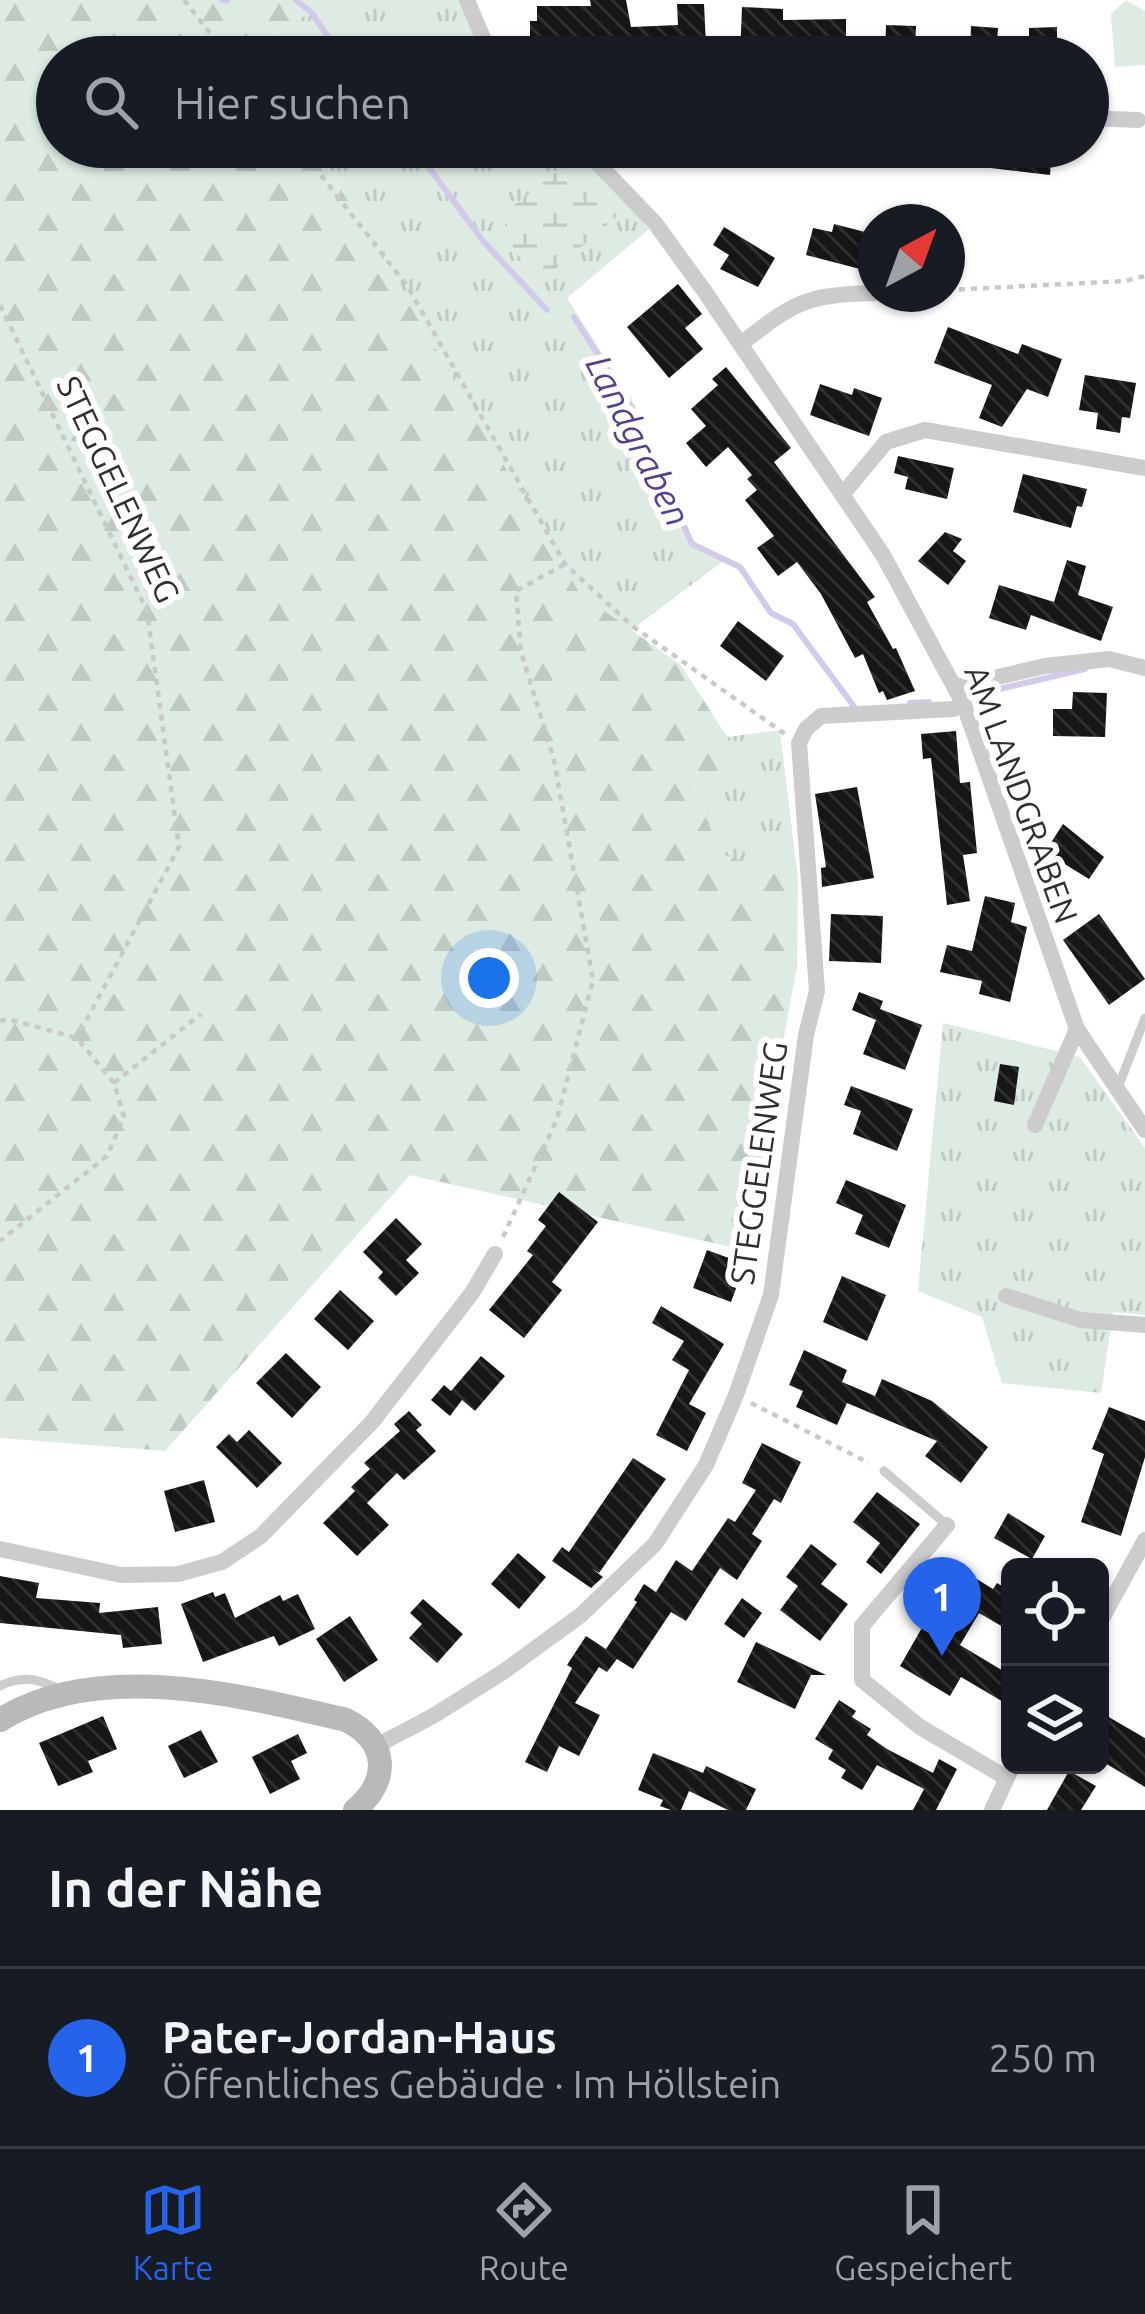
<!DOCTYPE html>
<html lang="de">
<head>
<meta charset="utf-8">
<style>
  body { margin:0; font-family:Ubuntu,sans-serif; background:#242831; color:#f1f3f6 }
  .controls { position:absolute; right:36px; bottom:36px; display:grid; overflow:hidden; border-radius:18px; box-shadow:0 3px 9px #0004 }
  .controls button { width:108px; height:108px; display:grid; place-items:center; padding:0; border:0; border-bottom:3px solid #363941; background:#171b24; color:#f1f3f6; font:60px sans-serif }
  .compass { position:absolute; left:857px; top:204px; width:108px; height:108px; border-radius:50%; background:#171b24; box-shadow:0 3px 9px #0004; rotate:41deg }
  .you { position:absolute; left:489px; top:978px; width:42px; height:42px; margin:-30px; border:9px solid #fff; border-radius:50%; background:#1a73e8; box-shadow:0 0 0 18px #1a73e833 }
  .badge { display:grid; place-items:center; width:78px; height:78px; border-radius:50%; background:#2563eb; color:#fff; font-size:39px; font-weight:700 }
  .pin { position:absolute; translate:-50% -99px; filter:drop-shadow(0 3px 6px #0008) }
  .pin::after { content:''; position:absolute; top:63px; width:42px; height:36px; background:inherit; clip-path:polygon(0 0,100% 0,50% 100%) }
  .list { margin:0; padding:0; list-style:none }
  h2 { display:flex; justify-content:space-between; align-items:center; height:156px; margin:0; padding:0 48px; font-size:51px }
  h2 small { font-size:39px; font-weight:400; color:#9ea1a6 }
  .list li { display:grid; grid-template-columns:78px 1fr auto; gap:36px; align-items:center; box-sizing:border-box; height:180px; padding:0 48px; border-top:3px solid #363941 }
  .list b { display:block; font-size:45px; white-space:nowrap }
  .list p { margin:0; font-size:39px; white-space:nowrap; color:#9ea1a6 }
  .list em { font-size:39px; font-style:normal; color:#9ea1a6 }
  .icon { flex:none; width:66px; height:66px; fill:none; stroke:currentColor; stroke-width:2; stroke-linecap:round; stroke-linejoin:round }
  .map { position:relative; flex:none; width:1145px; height:1810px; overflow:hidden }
  .search { position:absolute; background:#171b24; box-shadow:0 3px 9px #0004; left:36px; right:36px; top:36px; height:132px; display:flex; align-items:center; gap:30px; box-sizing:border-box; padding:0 42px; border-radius:66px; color:#9ea1a6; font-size:45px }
  .sheet { height:336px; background:#171b24 }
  nav { display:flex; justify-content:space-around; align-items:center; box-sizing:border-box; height:168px; border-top:3px solid #363941; background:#171b24; font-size:33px; color:#9ea1a6 }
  nav a { display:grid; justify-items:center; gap:6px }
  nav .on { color:#2563eb }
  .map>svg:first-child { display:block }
  .grass { fill:url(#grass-tufts) }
  .forest { fill:url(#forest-firs) }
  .wetland { fill:url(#wetland-marsh) }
  .park { fill:#ddebe2 }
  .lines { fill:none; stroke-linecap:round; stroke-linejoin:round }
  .stream { stroke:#d3caeb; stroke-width:6 }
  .building { fill:url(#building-back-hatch) }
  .path { stroke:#c9c9c9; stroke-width:4.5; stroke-dasharray:6 6; stroke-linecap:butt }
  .service { stroke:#ccc; stroke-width:9 }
  .minor { stroke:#ccc; stroke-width:16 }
  .secondary { stroke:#b9b9b9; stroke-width:24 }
  .labels { text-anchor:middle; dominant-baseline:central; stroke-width:12; stroke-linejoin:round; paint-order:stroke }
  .street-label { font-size:33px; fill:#2f2f2f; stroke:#fff }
  .water-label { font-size:36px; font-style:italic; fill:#553f8e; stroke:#fff }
</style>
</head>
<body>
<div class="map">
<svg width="1145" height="1810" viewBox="0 0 1145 1810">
  <defs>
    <pattern id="grass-tufts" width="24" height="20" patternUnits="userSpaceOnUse" patternTransform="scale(3)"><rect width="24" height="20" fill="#ddebe2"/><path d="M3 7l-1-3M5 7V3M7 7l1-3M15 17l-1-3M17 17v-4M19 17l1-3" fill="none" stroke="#becac2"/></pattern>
    <pattern id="forest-firs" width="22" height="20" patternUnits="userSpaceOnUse" patternTransform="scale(3)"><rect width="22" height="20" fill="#ddebe2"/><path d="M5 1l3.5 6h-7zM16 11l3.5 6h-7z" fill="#becac2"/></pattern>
    <pattern id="wetland-marsh" width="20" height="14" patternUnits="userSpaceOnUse" patternTransform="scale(3)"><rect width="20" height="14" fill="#ddebe2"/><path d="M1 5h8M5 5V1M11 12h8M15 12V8" fill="none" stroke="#becac2"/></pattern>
    <pattern id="building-back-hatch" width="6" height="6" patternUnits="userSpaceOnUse" patternTransform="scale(3)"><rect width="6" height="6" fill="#161616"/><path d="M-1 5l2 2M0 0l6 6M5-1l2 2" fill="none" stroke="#303030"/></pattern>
  </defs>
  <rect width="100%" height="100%" fill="#fff"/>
  <g class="grass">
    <path d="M327,0h132l27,57h-222l-6,-10z"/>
    <path d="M316,147h260l73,82 -82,69 65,102 62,144 28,14v4l-92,69 -50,-36z"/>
    <path d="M780,730l18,149 -78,-24 -27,-74 42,-19 -8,-25z"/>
    <path d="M943,1023l137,34 65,91v167l-32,-3 -12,81 -99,-10 -20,-66 -64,-26z"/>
  </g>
  <path class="forest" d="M0,0h327l-68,46 5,11h-207v90h259l264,447 101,71 46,72 8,25 -42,20 27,72 78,25 -1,87 -52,284 -335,-75 -245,276 -165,-13z"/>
  <path class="wetland" d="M567,164l30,20 20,32 -63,54 -16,3 -28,-25 -7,-34z"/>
  <path class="park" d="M1126,0l19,11v54l-30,2 -4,-53z"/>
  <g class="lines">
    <g class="stream">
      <path d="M222,0h5"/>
      <path d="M296,0l16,13 29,44"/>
      <path d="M414,147l69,94 64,69"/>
      <path d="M574,317l54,85 64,142 48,23 31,46 22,11 62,84"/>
      <path d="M978,694l107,-25"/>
      <path d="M910,703l19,-1"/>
    </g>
  </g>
  <g class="building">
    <path d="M590,0h36l5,27 47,-2 -1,-21h27l2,41 -48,2v-5l-59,10 -2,-13h-67v-18h7v-15h54z"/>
    <path d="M742,7l41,2v11l63,-1v38h-106z"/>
    <path d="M886,25l30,1 -1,31h-30z"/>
    <path d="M971,26l27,2 -2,29h-26z"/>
    <path d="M1057,27v30h-28v-29z"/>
    <path d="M966,147h86l-2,28 -85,-10z"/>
    <path d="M834,224l35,9 -9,36 -54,-14 7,-27 19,4z"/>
    <path d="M724,227l51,31 -17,29 -38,-18 9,-14 -16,-10z"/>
    <path d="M678,284l24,30 -17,14 18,21 -34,29 -42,-51z"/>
    <path d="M948,327l70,27 4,-10 40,15 -14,38 -21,-8 -25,38 -23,-9 13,-33 -58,-22z"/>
    <path d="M726,367l65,81 -17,14 101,135 -8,5 26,47 3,-1 19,43 -28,9 -4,-9 -4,2 -16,-39 -8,4 -34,-64 -24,-32 -19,14 -21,-28 17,-12 -29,-36 12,-10 -10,-11 5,-4 -24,-28 -22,20 -20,-24 20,-17 -15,-17 27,-24 -6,-6z"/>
    <path d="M1085,375l51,8 -6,35 -8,-1 -2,16 -24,-4 2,-16 -19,-3z"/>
    <path d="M820,384l32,11 2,-7 28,10 -13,38 -59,-21z"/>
    <path d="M898,456l56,12 -7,31 -42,-10 3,-12 -14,-4z"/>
    <path d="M1023,474l64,15 -5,18 -5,-1 -6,22 -58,-16z"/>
    <path d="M945,532l17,7 -9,12 13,10 -18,24 -30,-24z"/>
    <path d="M1067,560l19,6 -8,29 35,12 -12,34 -70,-26 -5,15 -37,-12 10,-33 55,17z"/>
    <path d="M738,621l46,35 -18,25 -46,-35z"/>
    <path d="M1073,692l34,1 -2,44 -52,-1v-27h19z"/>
    <path d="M956,731l4,52 10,-1 7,71 -14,2 7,46 -23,4 -16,-147 -8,1 -2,-25z"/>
    <path d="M857,787l17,91 -52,9 -1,-19 5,-1 -11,-73z"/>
    <path d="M1063,824l41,33 -15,22 -44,-27z"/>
    <path d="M985,896l30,7 -4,19 16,5 -17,75 -31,-8 3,-13 -42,-9 7,-27 25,6z"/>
    <path d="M831,914l52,2 -2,47 -52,-2z"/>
    <path d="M1099,914l46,65 -36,26 -46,-65z"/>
    <path d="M859,992l24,9 -3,8 42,16 -17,45 -42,-16 13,-34 -24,-10z"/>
    <path d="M1000,1064l19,3 -5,38 -20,-4z"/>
    <path d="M851,1086l62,23 -16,42 -44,-17 8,-23 -17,-6z"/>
    <path d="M846,1180l60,25 -17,43 -34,-14 8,-19 -27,-12z"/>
    <path d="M559,1192l39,30 -46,60 10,8 -38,48 -35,-28 44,-55 -6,-4 19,-25 -8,-6z"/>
    <path d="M396,1218l26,26 -16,16 13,13 -23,23 -18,-18 5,-6 -20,-20z"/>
    <path d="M707,1250l38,14 -14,38 -38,-14z"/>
    <path d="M842,1276l44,19 -19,46 -44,-19z"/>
    <path d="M340,1290l34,31 -26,29 -34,-31z"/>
    <path d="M661,1306l63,38 -35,60 17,9 -19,38 -31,-16 33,-65 -17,-10 12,-19 -32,-18z"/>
    <path d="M804,1350l43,20 -5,12 33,14 7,-17 50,22 56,46 -27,36 -36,-27 12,-15 -90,-38 -10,22 -41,-18 7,-16 -14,-6z"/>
    <path d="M286,1353l35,34 -29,31 -36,-35z"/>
    <path d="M481,1356l24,20 -30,35 -13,-11 -12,16 -19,-16 13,-15 7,6z"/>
    <path d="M1109,1407l36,14v36l-24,79 -40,-14 23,-68 -12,-5z"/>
    <path d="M409,1411l13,14 -6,5 20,21 -32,29 -7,-7 -30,30 22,22 -32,31 -34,-33 32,-32 -4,-4 19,-18 -6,-6 36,-32 -6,-7z"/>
    <path d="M249,1430l33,33 -25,25 -41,-41 13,-13 8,8z"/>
    <path d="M762,1443l39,19 -20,41 -7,-4 -22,35 10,7 -25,39 -17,-12 -34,53 -15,-9 -38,57 -16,-10 -10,13 -8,-5 -24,36 25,12 -21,41 -20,-10 -12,26 -22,-10 47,-94 -5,-3 19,-29 20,13 31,-47 -3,-2 10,-16 12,8 20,-32 16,11 36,-53 7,4 21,-32 -14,-7z"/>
    <path d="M633,1458l33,21 -67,94 -8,-5 12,9 -12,11 -39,-27 10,-14 7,5z"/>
    <path d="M204,1480l11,42 -40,10 -11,-41z"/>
    <path d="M877,1492l43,32 -39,50 -15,-12 14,-19 -27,-21z"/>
    <path d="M1008,1513l37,23 -13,23 -38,-21z"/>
    <path d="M811,1544l26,20 -16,20 27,20 -28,37 -40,-31 18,-24 -12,-9z"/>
    <path d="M518,1553l28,24 -27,32 -28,-25z"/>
    <path d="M957,1567l36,22 4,-6 13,8v40l-31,-18 -19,32 50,30v31l-49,-29 -11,19 -50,-30z"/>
    <path d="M0,1576l39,7 -3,15 64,5 -1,10 59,-6 4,37 -39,4 -2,-13 -121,-12z"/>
    <path d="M213,1592l2,5 10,-4 10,25 45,-23 3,6 15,-7 17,35 -36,17 -5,-10 -71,26 -22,-58z"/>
    <path d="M742,1598l20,15 -18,25 -20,-14z"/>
    <path d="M423,1599l40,35 -26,29 -28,-25 13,-14 -12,-11z"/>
    <path d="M350,1616l28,44 -34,22 -28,-43z"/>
    <path d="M756,1642l70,33h-15l-16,34 -58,-27z"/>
    <path d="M839,1700l17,11 -4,6 19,12 -4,6 20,14 46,24 6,-14 18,10 -21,41h-23l11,-21 -47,-24 -15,25 -21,-12 5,-8 -18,-11 5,-9 -18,-11z"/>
    <path d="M1100,1712l45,26v49l-45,-27z"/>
    <path d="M103,1716l14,33 -29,12 5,11 -35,14 -19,-43z"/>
    <path d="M201,1730l17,32 -34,16 -16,-32z"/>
    <path d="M298,1734l9,19 -16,8 9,18 -30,15 -18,-37z"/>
    <path d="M653,1753l50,20 3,-7 50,23 -10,21h-18l-39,-19 -8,19h-10l-11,-4 3,-6 -25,-10z"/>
    <path d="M1069,1771l27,15 -15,24h-34z"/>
  </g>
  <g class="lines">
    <g class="path">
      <path d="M184,0l45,57"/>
      <path d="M299,147l109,140 157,277 66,61 154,109"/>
      <path d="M947,290l178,-9 20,-5"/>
      <path d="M0,305l147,306 32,236 -102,191"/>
      <path d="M0,1021l8,-2 69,19 37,45 10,34 -17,39 -107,85"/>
      <path d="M114,1083l87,-69"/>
      <path d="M503,1237l54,-118 36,-139 -39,-220 -33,-108 -5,-61 49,-27"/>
      <path d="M751,1403l118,60"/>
    </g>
    <g class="service">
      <path d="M1117,1090l28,-72"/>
      <path d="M884,1471l63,54"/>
      <path d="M0,1686c24,-12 39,-7 63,5"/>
    </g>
    <g class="minor">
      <path d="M467,0l24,57"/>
      <path d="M1088,118l50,2"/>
      <path d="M582,147l73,76 50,69 178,263 81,150 113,324 68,101"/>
      <path d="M742,343c54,-42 64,-48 133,-50"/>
      <path d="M843,494l43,-52 39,-12 220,38"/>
      <path d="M956,687l89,-21 64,-7 36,9"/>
      <path d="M1035,1125l42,-96"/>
      <path d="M1006,1296l75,24 64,5"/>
      <path d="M947,1525l-85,101v54l58,47 85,50"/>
      <path d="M0,1549l121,26 57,-1 44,-12 39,-26 111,-114 100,-129 23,-39"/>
      <path d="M1100,1622l45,-82"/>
      <path d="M376,1746l57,-30 70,-44 78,-57 74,-71 51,-79 30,-70 35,-100 35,-260 11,-44 -18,-248 7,-14 15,-13 132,-7 11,-4"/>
      <path d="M992,1810l21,-45"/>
    </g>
    <path class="secondary" d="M0,1720c97,-61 241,-25 346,0 42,21 45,60 9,90"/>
  </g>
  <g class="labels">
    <g class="street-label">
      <text transform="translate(119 489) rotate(65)">STEGGELENWEG</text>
      <text transform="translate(1022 794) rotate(70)">AM LANDGRABEN</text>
      <text transform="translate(758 1163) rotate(-82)">STEGGELENWEG</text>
    </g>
    <g class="water-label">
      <text transform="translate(639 440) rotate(63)">Landgraben</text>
    </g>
  </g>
</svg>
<div class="controls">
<button><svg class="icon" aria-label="locate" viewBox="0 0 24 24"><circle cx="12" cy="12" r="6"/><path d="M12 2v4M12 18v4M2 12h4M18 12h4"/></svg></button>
<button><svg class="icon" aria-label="layers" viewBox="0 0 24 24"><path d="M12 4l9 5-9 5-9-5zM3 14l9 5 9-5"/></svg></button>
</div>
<svg class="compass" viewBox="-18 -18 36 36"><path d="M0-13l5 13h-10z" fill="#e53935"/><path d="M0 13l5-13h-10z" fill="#9ea1a6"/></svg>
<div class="you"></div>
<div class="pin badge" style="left:942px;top:1656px">1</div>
<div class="search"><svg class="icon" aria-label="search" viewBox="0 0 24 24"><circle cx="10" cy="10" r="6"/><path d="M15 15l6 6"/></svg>Hier suchen</div>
</div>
<section class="sheet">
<h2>In der Nähe<small></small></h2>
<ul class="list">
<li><span class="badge">1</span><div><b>Pater-Jordan-Haus</b><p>Öffentliches Gebäude · Im Höllstein</p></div><em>250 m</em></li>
</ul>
</section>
<nav>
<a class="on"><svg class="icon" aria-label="map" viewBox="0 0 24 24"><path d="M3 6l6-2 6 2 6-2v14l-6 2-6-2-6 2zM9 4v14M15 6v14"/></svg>Karte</a>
<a><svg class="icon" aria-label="directions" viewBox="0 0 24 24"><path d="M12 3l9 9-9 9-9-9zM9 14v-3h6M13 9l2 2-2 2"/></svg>Route</a>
<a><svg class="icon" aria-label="saved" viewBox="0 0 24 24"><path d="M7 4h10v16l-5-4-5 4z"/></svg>Gespeichert</a>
</nav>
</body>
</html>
